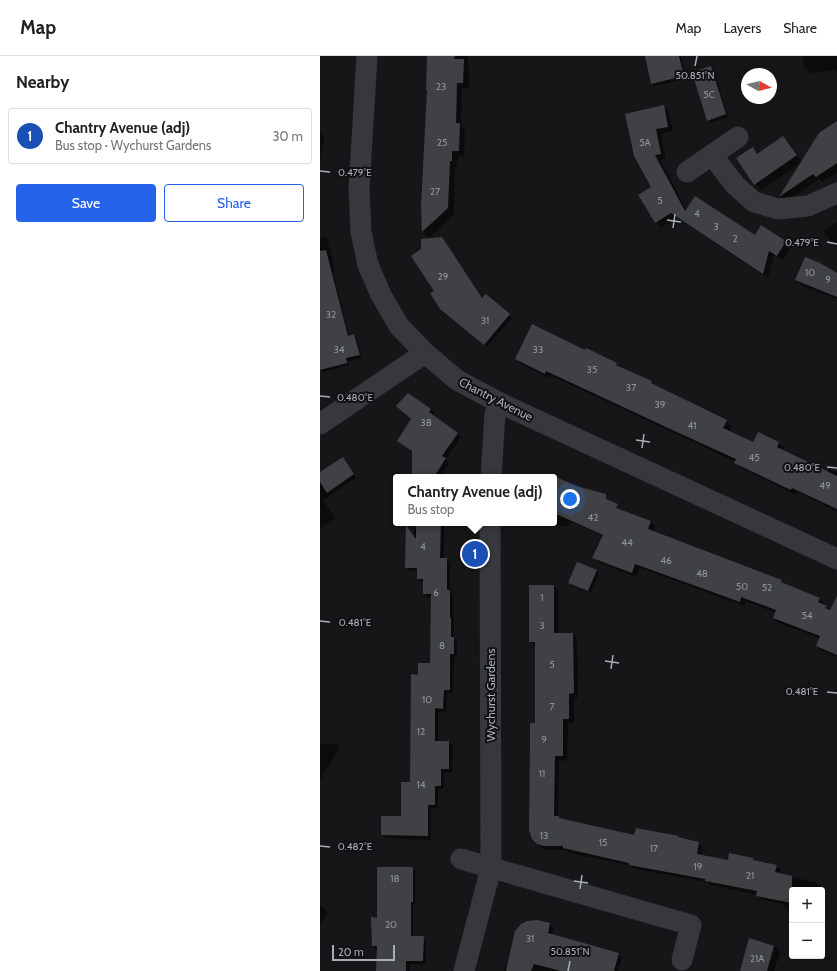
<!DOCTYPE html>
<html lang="en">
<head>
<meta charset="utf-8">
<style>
  body { margin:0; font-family:Cabin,sans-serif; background:#f2f2f2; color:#222 }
  .controls { position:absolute; right:12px; bottom:12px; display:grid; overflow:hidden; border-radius:4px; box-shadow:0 4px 16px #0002 }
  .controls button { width:36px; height:36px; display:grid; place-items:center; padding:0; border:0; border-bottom:1px solid #e0e0e0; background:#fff; color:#222; font:20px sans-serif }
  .compass { position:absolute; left:421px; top:12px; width:36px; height:36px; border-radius:50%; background:#fff; box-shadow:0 4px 16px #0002; rotate:98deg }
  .scale { position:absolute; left:12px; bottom:10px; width:63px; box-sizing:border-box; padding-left:4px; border:2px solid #a8adb8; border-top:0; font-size:11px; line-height:14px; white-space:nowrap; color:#a8adb8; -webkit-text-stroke:3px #111113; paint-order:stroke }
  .you { position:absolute; left:250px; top:443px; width:14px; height:14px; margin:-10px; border:3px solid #fff; border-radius:50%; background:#1a73e8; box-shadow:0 0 0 6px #1a73e833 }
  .badge { display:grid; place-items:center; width:26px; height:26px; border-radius:50%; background:#2563eb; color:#fff; font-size:13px; font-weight:700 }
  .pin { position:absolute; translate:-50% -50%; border:2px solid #fff; box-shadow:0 1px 4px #0006 }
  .popup { position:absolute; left:73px; top:418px; width:164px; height:52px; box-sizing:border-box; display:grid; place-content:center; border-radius:4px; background:#fff; filter:drop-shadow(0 1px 3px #0005); font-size:13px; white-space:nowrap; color:#767676 }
  .popup b { font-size:15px; color:#222 }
  .popup::after { content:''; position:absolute; left:50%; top:100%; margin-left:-8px; border:8px solid transparent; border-top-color:#fff }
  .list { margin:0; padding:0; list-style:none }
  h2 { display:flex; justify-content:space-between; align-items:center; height:52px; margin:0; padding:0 16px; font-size:17px }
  h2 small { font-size:13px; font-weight:400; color:#767676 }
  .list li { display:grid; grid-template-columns:26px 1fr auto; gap:12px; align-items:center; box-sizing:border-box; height:56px; margin:0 8px 8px; padding:0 8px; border:1px solid #e0e0e0; border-radius:4px }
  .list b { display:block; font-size:15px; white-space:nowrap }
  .list p { margin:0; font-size:13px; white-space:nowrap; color:#767676 }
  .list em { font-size:13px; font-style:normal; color:#767676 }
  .actions { display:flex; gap:8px; padding:12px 16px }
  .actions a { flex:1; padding:9px 0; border:1px solid #2563eb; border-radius:4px; text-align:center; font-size:14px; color:#2563eb }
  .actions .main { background:#2563eb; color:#fff }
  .map { position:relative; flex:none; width:517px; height:915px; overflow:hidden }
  header { display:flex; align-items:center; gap:24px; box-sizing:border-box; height:56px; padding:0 20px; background:#fff; border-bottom:1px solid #e0e0e0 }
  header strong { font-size:19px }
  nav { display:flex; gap:22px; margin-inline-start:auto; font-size:14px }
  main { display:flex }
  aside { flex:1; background:#fff }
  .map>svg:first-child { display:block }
  .shadow { fill:#0007 }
  .building { fill:#404145 }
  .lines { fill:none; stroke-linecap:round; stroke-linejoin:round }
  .minor { stroke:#37383d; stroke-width:21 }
  .ticks { fill:none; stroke:#a8adb8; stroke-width:1.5 }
  .labels { text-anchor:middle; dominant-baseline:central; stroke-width:4; stroke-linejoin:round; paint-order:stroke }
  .number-label { font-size:10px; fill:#8e929b }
  .street-label { font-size:12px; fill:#a8adb8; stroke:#111113 }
  .ticks-label { font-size:10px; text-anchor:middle; fill:#a8adb8; stroke:#111113; stroke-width:4; stroke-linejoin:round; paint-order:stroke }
</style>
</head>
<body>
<header>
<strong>Map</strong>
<nav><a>Map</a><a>Layers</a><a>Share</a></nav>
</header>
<main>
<aside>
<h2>Nearby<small></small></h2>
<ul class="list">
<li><span class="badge" style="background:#1a4fb4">1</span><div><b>Chantry Avenue (adj)</b><p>Bus stop · Wychurst Gardens</p></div><em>30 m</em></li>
</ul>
<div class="actions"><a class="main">Save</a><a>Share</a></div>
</aside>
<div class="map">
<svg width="517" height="915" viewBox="0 0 517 915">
  <rect width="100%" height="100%" fill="#161618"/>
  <g class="shadow">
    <path d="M108,0h40v8l1,2v22h-7l-1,38 4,4 -1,27 -6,-1 -1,10h-2l-1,48 -25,24 -6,-6 -1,-25 6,-116 -1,-1z"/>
    <path d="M326,0h35l5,23 -31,7 -3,-2z"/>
    <path d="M483,0h34v17l-2,-3 -25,3 -6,-6z"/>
    <path d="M391,11l3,3 14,47 -18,6 -2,-3z"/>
    <path d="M344,51l5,5 4,19 -12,3 5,25 -6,1 27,51 68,26 6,-10 25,15 5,5 -8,13 -9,-5 -6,23 -91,-61 -16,10 -5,-5 -3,-35 -18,-32z"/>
    <path d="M517,66v51l-15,9 -3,-3 -33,23 -6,-5 40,-63z"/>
    <path d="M0,77l5,5 -5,20z"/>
    <path d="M463,81l6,6 13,19 -41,28 -6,-6 -3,-36 7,6z"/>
    <path d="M517,166v23l-2,2 -12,-16z"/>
    <path d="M6,180l2,3 7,32h-2l16,65 5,-1 3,3 5,20 -14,3 1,4 -26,7 -3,-3v-131z"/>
    <path d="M517,219v24l-35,-13 -6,-6z"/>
    <path d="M163,243l29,19 -25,29 -43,-36z"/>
    <path d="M267,294l64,32 5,5 70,34 6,5 -3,6 24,12 26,-1 5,5 -2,3 45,22 2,-4 7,3 1,-1v40l-40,-19 -1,3 -55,-27 -6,-5 1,-1 -184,-86 -2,2 -29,-14 -5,-5 70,-7z"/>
    <path d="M111,353l3,4 -2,3 29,21 -15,22 3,4 -8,12 2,2h-30v-25l-15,-12z"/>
    <path d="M25,405l11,17 -33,22 12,18 -15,10v-55z"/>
    <path d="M234,422l52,27 45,17 4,4 -2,6 129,49 3,4 34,14 5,4 -1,2 14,9v43l-16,-7 -4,-4 3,-8 -42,-15 -4,-5 2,-5 -30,-12 -2,5 -104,-38 -4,9 -38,-15 -5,-5 10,-21 -33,-15 -2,5 -34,-1 -2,-2h22z"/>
    <path d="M94,467h30v36h2l4,4v28l3,4 1,43 3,3v17l-3,-1 -1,36h-6l-1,19h-8v30h11l4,4 -1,26h-8v17h-6v19h-7v32l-45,-2 -4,-3 20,-18 9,-34 8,-107 12,-12 1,-67h-5l-3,-4v-11h-3l-3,-4v-7h-8l-4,-4 8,-30z"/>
    <path d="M276,515l3,3 -8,19 -19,-7 -2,-3z"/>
    <path d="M210,530h24l5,5 -1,43h14l5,4 1,60h-4v25h-6l-1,38 -8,-1 -1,57 3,3 74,16 43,1 3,2 18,4 4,4 -1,9 27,5 24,-2 3,3 20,4 5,4 -1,4 37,9 5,4 -1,3h-29v34l-3,-3 2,-9 -6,-4 1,-3 -24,-5 -5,-5 -47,-10 -3,-3 -72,-13 -3,-3 -63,-13 -3,-3h-16l-7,-1 -10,-10 3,-115v-78l-6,-4z"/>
    <path d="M0,688h18l2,3 -20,33z"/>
    <path d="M92,812l3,2v34h-2v33h10l3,3v24h-16v7h-33l1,-22h-3l-2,-3 5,-27z"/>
    <path d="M0,849l8,8 -8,12z"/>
    <path d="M216,865l14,3 4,4 -2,7 66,19 4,4 -4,13h-114l1,-3h3z"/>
    <path d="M454,890l6,6 -6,19h-33z"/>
  </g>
  <g class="building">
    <path d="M107,0h28l-1,3h10l-1,24h-6l-1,40h4l-1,28h-7v10h-2l-2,47 -26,24 -1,-25 6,-117h-1z"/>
    <path d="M325,0h34l5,20 -33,8z"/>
    <path d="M391,10l15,48 -19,7 -15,-49z"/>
    <path d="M344,49l4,22 -12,2 5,25 -6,1 30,56 10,-15 60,39 6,-10 25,16 -9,15 -8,-5 -6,23 -92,-61 -16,10 -10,-17 -7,-11 13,-8 -17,-31 -9,-42z"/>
    <path d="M517,65v42l-21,14 -3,-3 -34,23 40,-64z"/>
    <path d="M463,80l14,19 -43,30 -18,-27 17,-11 4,7z"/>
    <path d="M122,181l40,61 4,-4 24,20 -26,31 -44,-36 -10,-16 4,-2 -23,-35 10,-7v-10z"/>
    <path d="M6,194l22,86 6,-2 6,21 -14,3 1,5 -27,7v-119z"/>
    <path d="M485,201l15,6 17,10v24l-42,-17z"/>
    <path d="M212,268l53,26 1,-2 31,15 -1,2 36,16 -1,2 76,37 -4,8 30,14 5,-10 21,10 -2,5 60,29v33l-45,-21 -1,2 -57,-27 2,-4 -68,-31 -122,-57 -1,3 -30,-15z"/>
    <path d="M88,337l23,16 -2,3 29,21 -16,23 4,2 -12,19h-22v-26l-15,-10 14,-22 -15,-13z"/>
    <path d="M23,401l11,17 -27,19 -7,-11v-10z"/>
    <path d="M234,420l22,10 30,8v5l12,5 -2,4 35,13 -3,8 134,51 -1,2 39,16 -2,4 9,4 -2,2 5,2 7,-14v59l-21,-9 4,-10 -47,-18 3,-8 -35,-13 -1,5 -105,-38 -3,9 -40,-15 11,-23 -49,-22z"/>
    <path d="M96,467h25l-1,35h7v32h3v28h1v19h3v17h-4v36h-6l-1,19 -8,-1v33h14v28h-8v17h-6v19h-7v31l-47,-1v-19h20v-34h9l1,-108 7,1v-12h12l1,-69h-8v-15h-6v-11h-12l1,-43 10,14z"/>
    <path d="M257,506l20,8 -9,21 -20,-8z"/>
    <path d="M209,529h25v48h19l1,60 -5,1v25h-6v37h-8l-1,60h5v2l75,17 2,-7 43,8 -1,1 21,5 -2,12 31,6 1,-7 24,5v2l24,5 -2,7 17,4v27l-36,-7 1,-5 -52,-10v-2l-76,-14v-2l-66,-15v-2h-19l-7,-2 -5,-5 -3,-9 1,-86v-21h5v-81h-6z"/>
    <path d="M57,811h36v35h-2v34h13l-1,25h-17v10h-30l1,-25h-5l-1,-29 6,1z"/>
    <path d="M217,864l13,3 -2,10 71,20 -5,18h-53l-27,-7 -3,7h-25l9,-40 6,-7 6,-3z"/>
    <path d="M429,882l25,8 -7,25h-27z"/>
  </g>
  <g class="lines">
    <g class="minor">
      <path d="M47,0l-8,133 2,43 7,33 13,30 18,31 26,27 32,27 43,23 337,156"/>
      <path d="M392,99l23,30 19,17 24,7 30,-3 29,-13"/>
      <path d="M367,116l51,-35"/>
      <path d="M0,368l105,-71"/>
      <path d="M171,421l4,-63 5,-11"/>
      <path d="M141,803l230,66 -9,35"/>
      <path d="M144,915l27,-103 -1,-345"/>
    </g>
  </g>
  <path class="ticks" d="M375,10l2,-10M0,115l10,1M347,164l14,2M353,172l2,-14M507,186l10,2M0,340l10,1M316,384l14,2M322,392l2,-14M507,411l10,1M0,565l10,1M285,605l14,2M291,613l2,-14M507,636l10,1M0,790l10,1M254,825l14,2M260,833l2,-14M248,915l2,-10"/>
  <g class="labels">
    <g class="number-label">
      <text x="121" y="30">23</text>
      <text x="389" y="38">5C</text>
      <text x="122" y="86">25</text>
      <text x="325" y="86">5A</text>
      <text x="115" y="135">27</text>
      <text x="340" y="144">5</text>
      <text x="377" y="157">4</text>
      <text x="396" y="170">3</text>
      <text x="415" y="182">2</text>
      <text x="490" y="216">10</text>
      <text x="123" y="220">29</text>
      <text x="508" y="223">9</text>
      <text x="11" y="258">32</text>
      <text x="165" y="264">31</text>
      <text x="19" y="293">34</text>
      <text x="218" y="293">33</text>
      <text x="272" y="313">35</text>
      <text x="311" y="331">37</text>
      <text x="340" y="348">39</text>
      <text x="106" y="366">38</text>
      <text x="372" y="369">41</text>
      <text x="434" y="401">45</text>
      <text x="505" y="429">49</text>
      <text x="273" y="461">42</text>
      <text x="307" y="486">44</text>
      <text x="103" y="490">4</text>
      <text x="346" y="504">46</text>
      <text x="382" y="517">48</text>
      <text x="422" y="530">50</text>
      <text x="447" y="531">52</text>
      <text x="116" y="536">6</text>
      <text x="222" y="541">1</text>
      <text x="487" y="559">54</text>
      <text x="222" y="569">3</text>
      <text x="122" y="589">8</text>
      <text x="232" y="608">5</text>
      <text x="107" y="643">10</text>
      <text x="232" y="650">7</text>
      <text x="101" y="675">12</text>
      <text x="224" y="683">9</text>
      <text x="222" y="717">11</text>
      <text x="101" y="728">14</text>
      <text x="224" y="779">13</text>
      <text x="283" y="786">15</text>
      <text x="334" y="792">17</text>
      <text x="378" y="810">19</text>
      <text x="430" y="819">21</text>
      <text x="75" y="822">18</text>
      <text x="71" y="868">20</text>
      <text x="210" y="882">31</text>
      <text x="437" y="902">21A</text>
    </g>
    <g class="street-label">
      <text transform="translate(176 343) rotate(27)">Chantry Avenue</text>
      <text transform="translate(170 639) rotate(-90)">Wychurst Gardens</text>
    </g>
  </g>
  <g class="ticks-label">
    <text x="375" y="23">50.851°N</text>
    <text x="35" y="120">0.479°E</text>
    <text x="482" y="190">0.479°E</text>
    <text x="35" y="345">0.480°E</text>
    <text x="482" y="415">0.480°E</text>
    <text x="35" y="570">0.481°E</text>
    <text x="482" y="639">0.481°E</text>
    <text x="35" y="794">0.482°E</text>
    <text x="250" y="899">50.851°N</text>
  </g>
</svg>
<div class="controls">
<button>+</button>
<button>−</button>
</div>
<svg class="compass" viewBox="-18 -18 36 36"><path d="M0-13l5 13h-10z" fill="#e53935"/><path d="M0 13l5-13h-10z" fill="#767676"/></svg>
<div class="scale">20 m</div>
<div class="you"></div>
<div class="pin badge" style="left:155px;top:498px;background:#1a4fb4">1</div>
<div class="popup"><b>Chantry Avenue (adj)</b>Bus stop</div>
</div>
</main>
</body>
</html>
